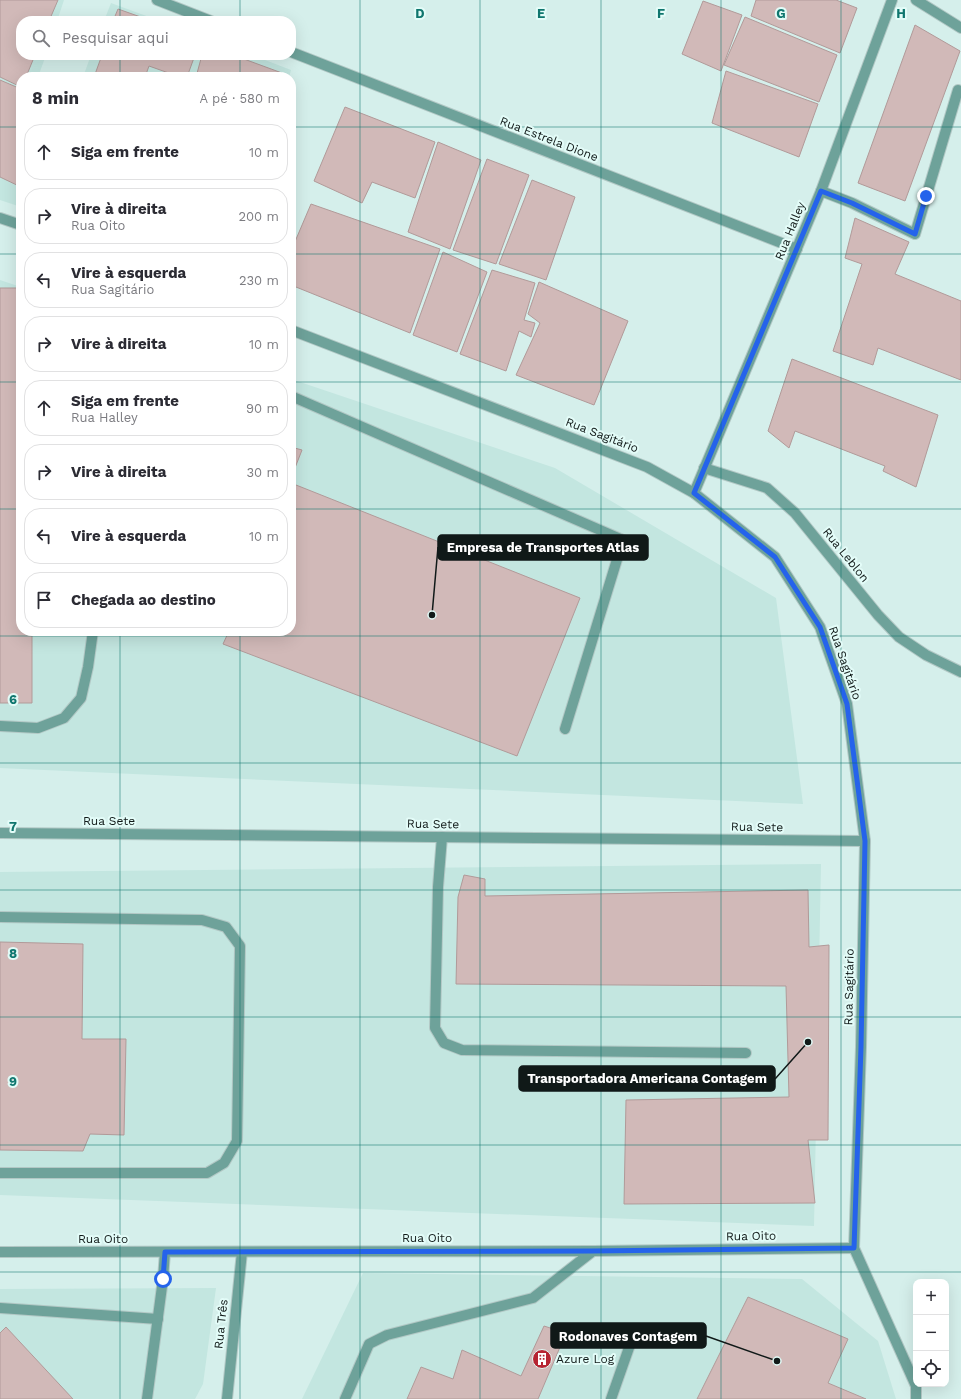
<!DOCTYPE html>
<html lang="pt">
<head>
<meta charset="utf-8">
<style>
  body { margin:0; font-family:"Work Sans",sans-serif; background:#f7f7f7; color:#2b2b33 }
  .controls { position:absolute; right:12px; bottom:12px; display:grid; overflow:hidden; border-radius:8px; box-shadow:0 4px 16px #0002 }
  .controls button { width:36px; height:36px; display:grid; place-items:center; padding:0; border:0; border-bottom:1px solid #e1e1e2; background:#fff; color:#2b2b33; font:20px sans-serif }
  .stop { position:absolute; width:12px; height:12px; margin:-9px; border:3px solid #2563eb; border-radius:50%; background:#fff }
  .stop.end { background:#2563eb; border-color:#fff; box-shadow:0 1px 4px #0008 }
  .list { margin:0; padding:0; list-style:none }
  h2 { display:flex; justify-content:space-between; align-items:center; height:52px; margin:0; padding:0 16px; font-size:17px }
  h2 small { font-size:13px; font-weight:400; color:#7c7c81 }
  .list li { display:grid; grid-template-columns:26px 1fr auto; gap:12px; align-items:center; box-sizing:border-box; height:56px; margin:0 8px 8px; padding:0 8px; border:1px solid #e1e1e2; border-radius:16px }
  .list b { display:block; font-size:15px; white-space:nowrap }
  .list p { margin:0; font-size:13px; white-space:nowrap; color:#7c7c81 }
  .list em { font-size:13px; font-style:normal; color:#7c7c81 }
  .icon { flex:none; width:22px; height:22px; fill:none; stroke:currentColor; stroke-width:2; stroke-linecap:round; stroke-linejoin:round }
  .map { position:relative; flex:none; width:961px; height:1399px; overflow:hidden }
  .search { position:absolute; background:#fff; box-shadow:0 4px 16px #0002; left:16px; top:16px; width:280px; height:44px; display:flex; align-items:center; gap:10px; box-sizing:border-box; padding:0 14px; border-radius:16px; color:#7c7c81; font-size:15px }
  .panel { position:absolute; background:#fff; box-shadow:0 4px 16px #0002; left:16px; top:72px; width:280px; height:564px; border-radius:16px }
  .map>svg:first-child { display:block }
  .built { fill:#c3e6e0 }
  .building { fill:#d1b9b8; stroke:#b19a99 }
  .lines { fill:none; stroke-linecap:round; stroke-linejoin:round }
  .lane-casing { stroke:#b2c8c5; stroke-width:12 }
  .street-casing { stroke:#b2c8c5; stroke-width:12 }
  .lane { stroke:#6ea29a; stroke-width:10 }
  .street { stroke:#6ea29a; stroke-width:10 }
  .route { stroke:#2563eb; stroke-width:5 }
  .grid { fill:none; stroke:#0f766e; stroke-width:1; stroke-opacity:0.55 }
  .labels { text-anchor:middle; dominant-baseline:central; stroke-width:4; stroke-linejoin:round; paint-order:stroke }
  .street-label { font-size:12px; fill:#101918; stroke:#e3fcf8 }
  .poi-label { font-size:12px; fill:#101918; stroke:#e3fcf8; text-anchor:start }
  .grid-label { font-size:13px; text-anchor:middle; font-weight:bold; fill:#0f766e; stroke:#e3fcf8; stroke-width:4; stroke-linejoin:round; paint-order:stroke }
  .leader { fill:none; stroke:#101918; stroke-width:1.5 }
  .callout-dot { fill:#101918; stroke:#e3fcf8; stroke-width:1.5 }
  .callout { fill:#101918; stroke:#101918; stroke-width:1.5 }
  .callout-label { font-size:13px; text-anchor:middle; font-weight:bold; fill:#fff }
</style>
</head>
<body>
<div class="map">
<svg width="961" height="1399" viewBox="0 0 961 1399">
  <rect width="100%" height="100%" fill="#d5efeb"/>
  <g class="built">
    <path d="M0,0h64l-7,21h-36v34h25l-8,22h-17v130l-21,-7z"/>
    <path d="M111,3l49,18h-56z"/>
    <path d="M91,55h161l39,15 -2,7h-206z"/>
    <path d="M0,280l21,7v344h270v-252l264,89 221,130 27,206 -803,-36z"/>
    <path d="M821,864l-7,362 -814,-31v-323z"/>
    <path d="M363,1273l439,6 76,62 18,58h-594z"/>
    <path d="M216,1288l-13,96 -8,15h-195v-110z"/>
  </g>
  <g class="building">
    <path d="M0,0h58l-9,21h-28v34h14l-9,22h-5v10l-21,-10z"/>
    <path d="M756,0h80l21,8 -17,45 -89,-37z"/>
    <path d="M703,1l39,14 -21,56 -39,-17z"/>
    <path d="M118,9l34,12h-39z"/>
    <path d="M745,17l92,38 -18,47 -95,-37z"/>
    <path d="M915,25l45,26 -55,150 -47,-18z"/>
    <path d="M102,55h93l-8,22h-7l-31,-11 -4,11h-51z"/>
    <path d="M202,55h31l49,18 -2,4h-84z"/>
    <path d="M726,71l92,33 -19,53 -87,-34z"/>
    <path d="M0,80l21,9v98l-21,-10z"/>
    <path d="M345,107l90,35 -20,56 -43,-16 -10,21 -48,-22z"/>
    <path d="M438,142l43,18 -31,89 -42,-17z"/>
    <path d="M487,159l42,16 -33,89 -43,-14z"/>
    <path d="M532,180l43,17 -29,83 -47,-16z"/>
    <path d="M311,204l129,45 -30,84 -119,-48v-34z"/>
    <path d="M855,218l54,24 -14,32 66,27v79l-83,-32 -5,17 -40,-14 29,-87 -17,-6z"/>
    <path d="M443,252l44,20 -30,80 -44,-17z"/>
    <path d="M492,270l43,13 -11,37 11,3 -4,14 -12,-6 -13,40 -46,-17z"/>
    <path d="M539,282l89,39 -34,84 -78,-30 24,-52 -12,-9z"/>
    <path d="M0,288h20l-1,22h2v321h11v72h-32z"/>
    <path d="M792,359l146,56 -22,72 -33,-16 2,-5 -90,-35 -6,17 -21,-17z"/>
    <path d="M291,447l11,3 -11,28z"/>
    <path d="M291,483l289,115 -63,158 -294,-112 6,-13h62z"/>
    <path d="M464,875l21,4v17l323,-6 1,57 20,-2 -1,195h-20l7,63 -191,1 2,-104 163,-3 -3,-111 -330,-2 2,-87z"/>
    <path d="M0,942l83,2 -1,95h44l-2,96 -34,-1 -7,17 -83,-1z"/>
    <path d="M748,1297l100,42 -20,44 38,16h-169z"/>
    <path d="M544,1326l22,7 -28,66h-131l14,-32 32,12 9,-29 59,26z"/>
    <path d="M6,1327l67,72h-73v-66z"/>
  </g>
  <g class="lines">
    <g class="lane-casing">
      <g id="lane">
        <path d="M821,191l31,12 63,31 43,-144"/>
        <path d="M291,396l332,144 -58,189"/>
        <path d="M0,726l38,2 26,-10 17,-20 7,-31 5,-36"/>
        <path d="M442,837l-4,50 -3,141 9,15 18,7 284,3"/>
        <path d="M0,917l202,3 24,7 14,19 -3,195 -13,22 -17,10h-207"/>
        <path d="M0,1308l158,11"/>
        <path d="M147,1399l16,-120 2,-27"/>
        <path d="M345,1399l24,-55 18,-9 146,-37 60,-47"/>
        <path d="M611,1399l20,-57"/>
        <path d="M916,1399v-13"/>
      </g>
    </g>
    <g class="street-casing">
      <g id="street">
        <path d="M157,0l54,21"/>
        <path d="M916,0l45,28"/>
        <path d="M291,52l506,197"/>
        <path d="M0,218l21,7"/>
        <path d="M291,330l356,137 47,26 81,64 45,70 27,77 18,137 -4,206 -7,201 62,138"/>
        <path d="M704,468l63,20 28,25 83,102 21,22 27,18 35,17"/>
        <path d="M694,493l127,-302 71,-191"/>
        <path d="M0,833l865,8"/>
        <path d="M0,1252l593,-1 261,-3"/>
        <path d="M227,1399l15,-147"/>
      </g>
    </g>
    <use href="#lane" class="lane"/>
    <use href="#street" class="street"/>
  </g>
  <g class="lines">
    <path class="route" d="M163,1279l2,-27 427,-1 262,-3 7,-201 4,-206 -18,-137 -27,-77 -45,-70 -81,-64 127,-302 31,12 63,31 11,-38"/>
  </g>
  <path class="grid" d="M120,0v21M240,0v21M360,0v1399M480,0v1399M601,0v1399M721,0v1399M841,0v1399M120,55v22M240,55v22M0,127h21M291,127h670M0,254h21M291,254h670M0,382h21M291,382h670M0,509h21M291,509h670M120,631v768M240,631v768M0,636h961M0,763h961M0,890h961M0,1017h961M0,1145h961M0,1272h961"/>
  <defs>
    <g id="building-disc" transform="scale(1)"><circle r="9.5" fill="#b62432" stroke="#e3fcf8"/><path d="M-4-6H4V6H1V3H-1V6H-4ZM-2.5-4.3h1.7v1.8h-1.7ZM.8-4.3h1.7v1.8H.8ZM-2.5-1h1.7V.8h-1.7ZM.8-1h1.7V.8H.8Z" fill="#fff"/></g>
  </defs>
  <g fill-rule="evenodd">
    <use href="#building-disc" x="542" y="1359"/>
  </g>
  <g class="labels">
    <g class="street-label">
      <text transform="translate(549 139) rotate(21)">Rua Estrela Dione</text>
      <text transform="translate(790 231) rotate(-68)">Rua Halley</text>
      <text transform="translate(602 435) rotate(21)">Rua Sagitário</text>
      <text transform="translate(846 555) rotate(51)">Rua Leblon</text>
      <text transform="translate(845 663) rotate(71)">Rua Sagitário</text>
      <text x="109" y="821">Rua Sete</text>
      <text transform="translate(433 824) rotate(1)">Rua Sete</text>
      <text transform="translate(757 827) rotate(1)">Rua Sete</text>
      <text transform="translate(849 987) rotate(-89)">Rua Sagitário</text>
      <text transform="translate(751 1236) rotate(-1)">Rua Oito</text>
      <text x="427" y="1238">Rua Oito</text>
      <text x="103" y="1239">Rua Oito</text>
      <text transform="translate(221 1324) rotate(-84)">Rua Três</text>
    </g>
    <g class="poi-label">
      <text x="556" y="1359">Azure Log</text>
    </g>
  </g>
  <g class="grid-label">
    <text x="420" y="18">D</text>
    <text x="541" y="18">E</text>
    <text x="661" y="18">F</text>
    <text x="781" y="18">G</text>
    <text x="901" y="18">H</text>
    <text x="13" y="704">6</text>
    <text x="13" y="831">7</text>
    <text x="13" y="958">8</text>
    <text x="13" y="1086">9</text>
  </g>
  <path class="leader" d="M432 615L438 547M808 1042L775 1079M777 1361L706 1336"/>
  <g class="callout-dot">
    <circle cx="432" cy="615" r="4"/>
    <circle cx="808" cy="1042" r="4"/>
    <circle cx="777" cy="1361" r="4"/>
  </g>
  <g class="callout">
    <rect x="438" y="535" width="210" height="25" rx="4"/>
    <rect x="519" y="1066" width="256" height="25" rx="4"/>
    <rect x="551" y="1323" width="155" height="25" rx="4"/>
  </g>
  <g class="callout-label">
    <text x="543" y="552">Empresa de Transportes Atlas</text>
    <text x="647" y="1083">Transportadora Americana Contagem</text>
    <text x="628" y="1341">Rodonaves Contagem</text>
  </g>
</svg>
<div class="controls">
<button>+</button>
<button>−</button>
<button><svg class="icon" aria-label="locate" viewBox="0 0 24 24"><circle cx="12" cy="12" r="6"/><path d="M12 2v4M12 18v4M2 12h4M18 12h4"/></svg></button>
</div>
<div class="stop" style="left:163px;top:1279px"></div>
<div class="stop end" style="left:926px;top:196px"></div>
<div class="search"><svg class="icon" aria-label="search" viewBox="0 0 24 24"><circle cx="10" cy="10" r="6"/><path d="M15 15l6 6"/></svg>Pesquisar aqui</div>
<section class="panel">
<h2>8 min<small>A pé · 580 m</small></h2>
<ul class="list">
<li><svg class="icon" aria-label="ahead" viewBox="0 0 24 24"><path d="M12 20V5M6 11l6-6 6 6"/></svg><div><b>Siga em frente</b></div><em>10 m</em></li>
<li><svg class="icon" aria-label="right" viewBox="0 0 24 24"><path d="M7 20v-9h11M14 6l5 5-5 5"/></svg><div><b>Vire à direita</b><p>Rua Oito</p></div><em>200 m</em></li>
<li><svg class="icon" aria-label="left" viewBox="0 0 24 24"><path d="M17 20v-9H6M10 6l-5 5 5 5"/></svg><div><b>Vire à esquerda</b><p>Rua Sagitário</p></div><em>230 m</em></li>
<li><svg class="icon" aria-label="right" viewBox="0 0 24 24"><path d="M7 20v-9h11M14 6l5 5-5 5"/></svg><div><b>Vire à direita</b></div><em>10 m</em></li>
<li><svg class="icon" aria-label="ahead" viewBox="0 0 24 24"><path d="M12 20V5M6 11l6-6 6 6"/></svg><div><b>Siga em frente</b><p>Rua Halley</p></div><em>90 m</em></li>
<li><svg class="icon" aria-label="right" viewBox="0 0 24 24"><path d="M7 20v-9h11M14 6l5 5-5 5"/></svg><div><b>Vire à direita</b></div><em>30 m</em></li>
<li><svg class="icon" aria-label="left" viewBox="0 0 24 24"><path d="M17 20v-9H6M10 6l-5 5 5 5"/></svg><div><b>Vire à esquerda</b></div><em>10 m</em></li>
<li><svg class="icon" aria-label="arrive" viewBox="0 0 24 24"><path d="M6 21V4h12l-3 4 3 4H6"/></svg><div><b>Chegada ao destino</b></div></li>
</ul>
</section>
</div>
</body>
</html>
